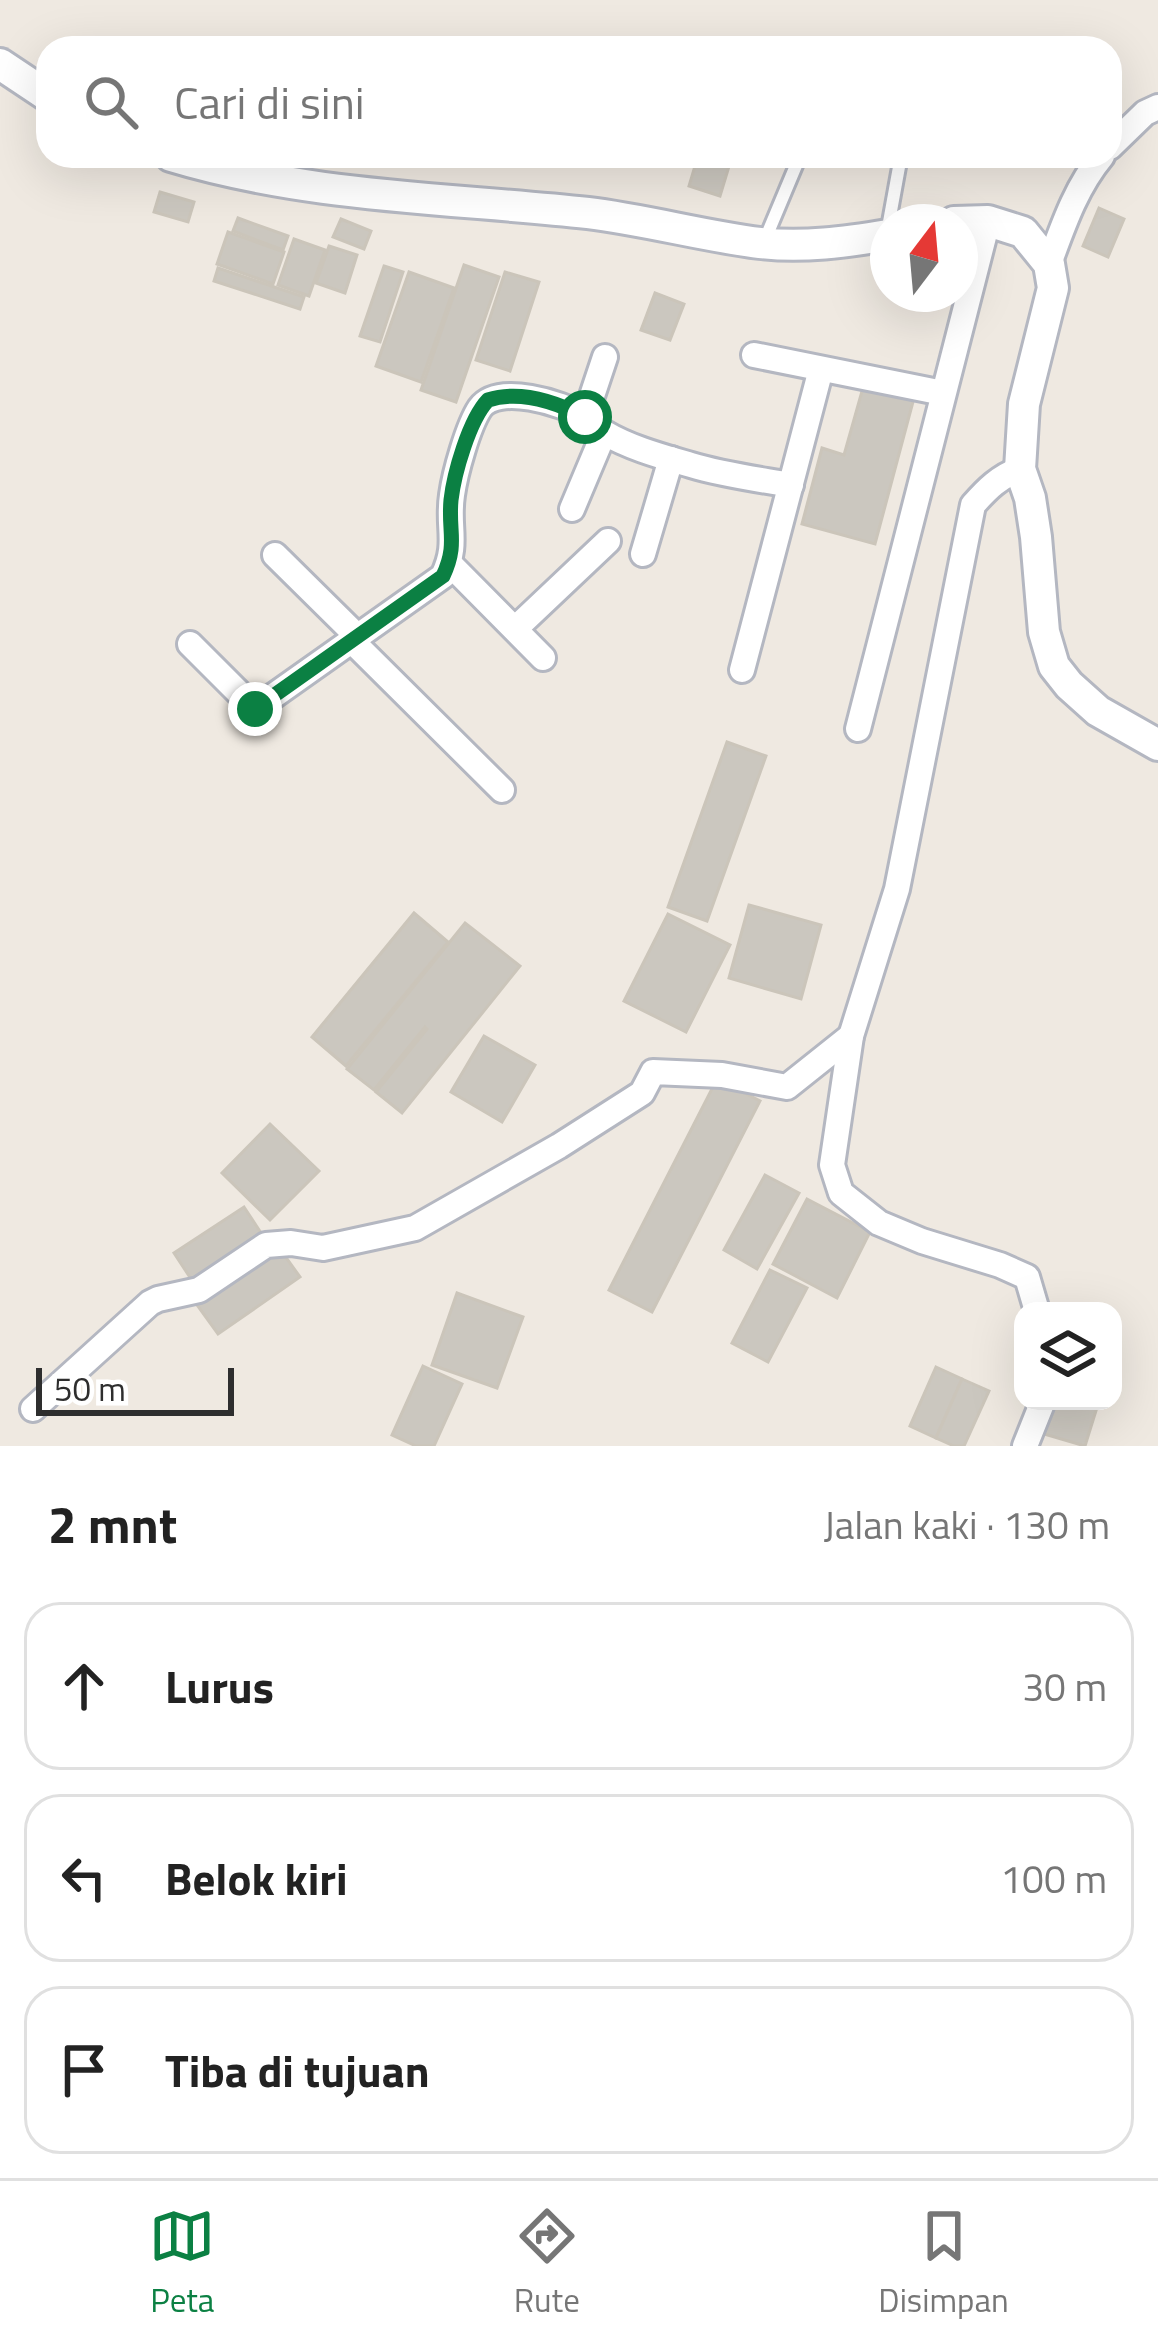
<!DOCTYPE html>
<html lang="id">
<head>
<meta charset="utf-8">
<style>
  body { margin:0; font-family:"Titillium Web",sans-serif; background:#f6f6f6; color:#222 }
  .controls { position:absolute; right:36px; bottom:36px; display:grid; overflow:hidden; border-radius:24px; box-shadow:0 12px 48px #0002 }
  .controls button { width:108px; height:108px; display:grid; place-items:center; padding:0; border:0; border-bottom:3px solid #e0e0e0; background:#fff; color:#222; font:60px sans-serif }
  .compass { position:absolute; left:870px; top:204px; width:108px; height:108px; border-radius:50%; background:#fff; box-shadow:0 12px 48px #0002; rotate:16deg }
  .scale { position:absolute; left:36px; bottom:30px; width:198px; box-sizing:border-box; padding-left:12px; border:6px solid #2e2e2e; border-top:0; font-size:33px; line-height:42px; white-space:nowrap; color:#2e2e2e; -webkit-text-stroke:9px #fff; paint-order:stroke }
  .stop { position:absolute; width:36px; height:36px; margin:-27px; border:9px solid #0b8043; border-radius:50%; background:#fff }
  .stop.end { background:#0b8043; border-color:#fff; box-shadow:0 3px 12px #0008 }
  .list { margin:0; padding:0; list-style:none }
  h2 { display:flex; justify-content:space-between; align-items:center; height:156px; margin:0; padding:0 48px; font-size:51px }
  h2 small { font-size:39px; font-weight:400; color:#767676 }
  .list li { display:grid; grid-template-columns:78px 1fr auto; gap:36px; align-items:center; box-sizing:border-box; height:168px; margin:0 24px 24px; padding:0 24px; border:3px solid #e0e0e0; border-radius:36px }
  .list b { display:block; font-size:45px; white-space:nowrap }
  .list em { font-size:39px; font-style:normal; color:#767676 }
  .icon { flex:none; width:66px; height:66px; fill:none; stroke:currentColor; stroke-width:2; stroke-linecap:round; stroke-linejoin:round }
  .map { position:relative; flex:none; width:1158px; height:1446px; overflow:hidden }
  .search { position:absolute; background:#fff; box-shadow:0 12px 48px #0002; left:36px; right:36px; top:36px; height:132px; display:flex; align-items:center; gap:30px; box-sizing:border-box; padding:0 42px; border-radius:36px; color:#767676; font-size:45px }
  .sheet { height:732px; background:#fff }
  nav { display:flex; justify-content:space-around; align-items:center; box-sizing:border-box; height:168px; border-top:3px solid #e0e0e0; background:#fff; font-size:33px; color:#767676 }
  nav a { display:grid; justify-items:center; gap:6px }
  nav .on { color:#0b8043 }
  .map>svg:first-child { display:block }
  .building { fill:#cbc7bf; stroke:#cbc5ba; stroke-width:3 }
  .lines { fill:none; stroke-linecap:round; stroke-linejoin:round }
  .service-casing { stroke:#b4b7c1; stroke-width:18 }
  .minor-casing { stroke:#b4b7c1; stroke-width:30 }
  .tertiary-casing { stroke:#b4b7c1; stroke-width:36 }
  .service { stroke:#fff; stroke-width:12 }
  .minor { stroke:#fff; stroke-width:24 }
  .tertiary { stroke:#fff; stroke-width:30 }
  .route { stroke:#0b8043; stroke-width:15 }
</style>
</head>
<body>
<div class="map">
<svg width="1158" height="1446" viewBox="0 0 1158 1446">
  <rect width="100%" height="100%" fill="#efe9e1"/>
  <g class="building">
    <path d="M698,156h10l22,7 -10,33 -31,-10z"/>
    <path d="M160,192l34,10 -6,20 -34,-10z"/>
    <path d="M1099,208l25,11 -16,38 -25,-11z"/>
    <path d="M238,218l50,18 -5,14 -50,-19z"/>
    <path d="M341,219l30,12 -7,18 -31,-12z"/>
    <path d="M228,232l56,20 -11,32 -56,-20z"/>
    <path d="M294,239l31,11 -16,46 -31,-11z"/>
    <path d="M329,246l28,9 -12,38 -29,-10z"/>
    <path d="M464,265l35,12 -43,125 -35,-12z"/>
    <path d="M384,266l19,6 -23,70 -20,-6z"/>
    <path d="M218,268l86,29 -4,12 -86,-28z"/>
    <path d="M409,272l45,16 -33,94 -45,-16z"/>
    <path d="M505,272l34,10 -29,89 -34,-11z"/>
    <path d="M655,293l29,11 -14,36 -29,-10z"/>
    <path d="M864,384l50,14 -39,146 -73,-20 20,-76 22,7z"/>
    <path d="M727,742l39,14 -59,165 -39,-14z"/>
    <path d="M749,905l72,20 -20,74 -72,-21z"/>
    <path d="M414,913l34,29 -102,124 -34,-29z"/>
    <path d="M668,914l62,31 -44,87 -62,-31z"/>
    <path d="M465,923l55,43 -118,147 -26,-21 51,-63 -2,-2 -51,63 -27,-21z"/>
    <path d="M484,1036l51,29 -33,57 -51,-30z"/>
    <path d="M717,1079l43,22 -108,211 -43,-22z"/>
    <path d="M270,1124l49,47 -49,49 -48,-47z"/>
    <path d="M765,1175l34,18 -42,76 -33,-19z"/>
    <path d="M807,1199l63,33 -33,66 -64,-34z"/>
    <path d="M244,1207l21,32 -70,46 -21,-32z"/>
    <path d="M277,1245l23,32 -82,57 -23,-32z"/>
    <path d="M770,1270l37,18 -39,74 -36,-19z"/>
    <path d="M457,1293l66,24 -26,71 -65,-23z"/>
    <path d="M423,1366l39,18 -28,62h-18l-24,-11z"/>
    <path d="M936,1367l26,12 -26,59 -26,-12z"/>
    <path d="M962,1379l27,12 -25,55h-10l-18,-8z"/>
    <path d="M1053,1401h46l-14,45 -41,-12z"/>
  </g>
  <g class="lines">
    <g class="service-casing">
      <g id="service">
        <path d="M889,222l12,-66"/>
        <path d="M764,242l36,-86"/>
      </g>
    </g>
    <g class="minor-casing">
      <g id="minor">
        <path d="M1110,147l35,-34 13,-6"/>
        <path d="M1049,264c14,-38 27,-77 53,-108"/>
        <path d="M754,355l189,38"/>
        <path d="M585,417l20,-60"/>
        <path d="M1020,469c-21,8 -33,20 -47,36l-76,384 -46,147 -19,129 9,28 38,30 43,18 78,24 27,12 10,34"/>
        <path d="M572,509l32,-76"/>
        <path d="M643,554l28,-95"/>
        <path d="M275,555l83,82"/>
        <path d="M449,563l94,95"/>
        <path d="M515,629l93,-88"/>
        <path d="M352,641l150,149"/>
        <path d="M190,644l65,65 188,-133c16,-33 4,-48 9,-81 3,-22 16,-69 28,-87 18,-25 82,-5 103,8 8,5 14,13 22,17 25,15 59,24 86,32 33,10 66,14 100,20"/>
        <path d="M742,670l79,-301"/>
        <path d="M858,729l130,-508"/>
        <path d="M33,1409l117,-106 8,-4 41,-9 67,-45 25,-2 32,5 92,-20 144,-82 83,-53 11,-21 69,3 65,12 64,-51"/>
        <path d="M1025,1446l18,-45"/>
      </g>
    </g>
    <g class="tertiary-casing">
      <g id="tertiary">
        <path d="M0,64l48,32"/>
        <path d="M171,156c135,41 278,42 417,57 58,7 115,23 172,30 43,5 86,-1 128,-8"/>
        <path d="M954,222l34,-1 35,11 26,32 4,24 -29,116 -4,65 10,29 6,39 8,95 10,34 15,19 29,26 60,34"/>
      </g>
    </g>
    <use href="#service" class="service"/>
    <use href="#minor" class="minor"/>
    <use href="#tertiary" class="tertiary"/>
  </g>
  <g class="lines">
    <path class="route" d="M255,709l188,-133c15,-32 5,-44 8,-76 3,-26 18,-80 37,-100 31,-10 68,2 97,17"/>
  </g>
</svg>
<div class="controls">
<button><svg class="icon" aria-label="layers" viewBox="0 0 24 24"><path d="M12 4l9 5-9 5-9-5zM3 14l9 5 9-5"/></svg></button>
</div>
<svg class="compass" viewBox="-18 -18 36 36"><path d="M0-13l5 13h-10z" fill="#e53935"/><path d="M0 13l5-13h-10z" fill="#767676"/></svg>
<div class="scale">50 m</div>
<div class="stop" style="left:585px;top:417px"></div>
<div class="stop end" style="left:255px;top:709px"></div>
<div class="search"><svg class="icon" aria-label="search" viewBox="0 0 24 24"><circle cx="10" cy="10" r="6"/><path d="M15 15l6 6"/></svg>Cari di sini</div>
</div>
<section class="sheet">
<h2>2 mnt<small>Jalan kaki · 130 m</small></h2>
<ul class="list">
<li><svg class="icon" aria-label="ahead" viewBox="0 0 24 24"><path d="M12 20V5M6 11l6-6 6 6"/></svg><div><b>Lurus</b></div><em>30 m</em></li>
<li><svg class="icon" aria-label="left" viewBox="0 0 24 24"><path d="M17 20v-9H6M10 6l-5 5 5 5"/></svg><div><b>Belok kiri</b></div><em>100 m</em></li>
<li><svg class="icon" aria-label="arrive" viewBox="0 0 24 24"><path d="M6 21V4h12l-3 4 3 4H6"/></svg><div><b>Tiba di tujuan</b></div></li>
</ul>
</section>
<nav>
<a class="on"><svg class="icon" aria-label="map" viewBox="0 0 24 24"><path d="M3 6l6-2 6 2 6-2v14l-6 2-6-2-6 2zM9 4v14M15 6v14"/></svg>Peta</a>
<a><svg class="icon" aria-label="directions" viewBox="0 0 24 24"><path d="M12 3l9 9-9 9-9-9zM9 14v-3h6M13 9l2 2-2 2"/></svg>Rute</a>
<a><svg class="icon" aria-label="saved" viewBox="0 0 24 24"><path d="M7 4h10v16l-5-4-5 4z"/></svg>Disimpan</a>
</nav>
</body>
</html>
